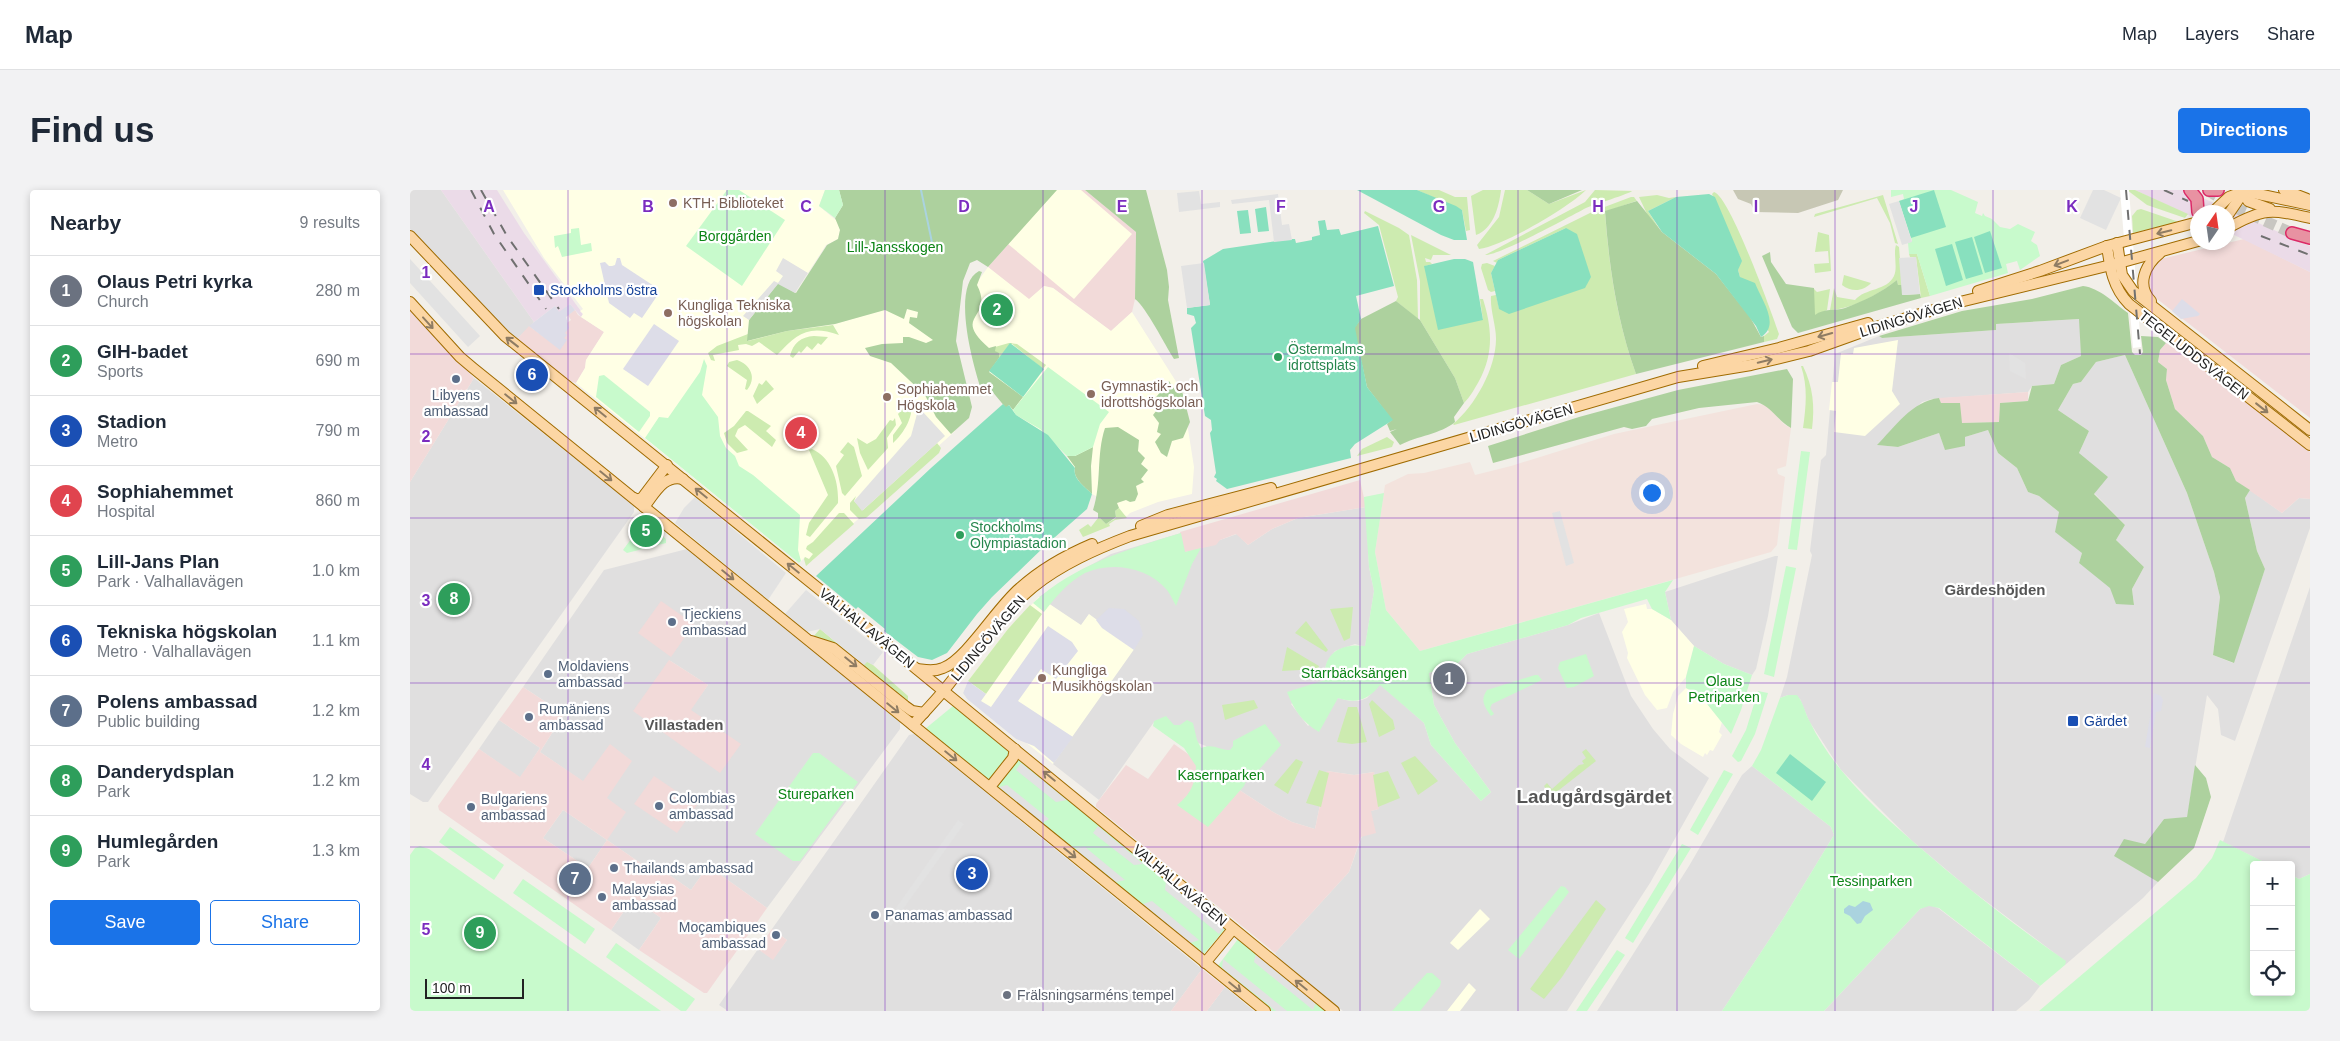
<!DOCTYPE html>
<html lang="en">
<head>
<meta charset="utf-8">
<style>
  body { margin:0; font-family:Helvetica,sans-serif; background:#f2f2f3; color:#1f2937 }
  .controls { position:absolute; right:15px; bottom:15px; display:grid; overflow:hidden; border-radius:5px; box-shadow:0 2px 8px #0003 }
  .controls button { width:45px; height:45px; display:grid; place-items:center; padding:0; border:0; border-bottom:1px solid #e0e1e3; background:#fff; color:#1f2937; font:25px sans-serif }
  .compass { position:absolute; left:1780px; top:15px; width:45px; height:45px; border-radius:50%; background:#fff; box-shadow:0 2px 8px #0003; rotate:13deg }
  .scale { position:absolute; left:15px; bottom:12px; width:99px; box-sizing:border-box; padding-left:5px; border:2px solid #222; border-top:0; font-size:14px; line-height:18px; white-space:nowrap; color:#222; -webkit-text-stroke:4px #fff; paint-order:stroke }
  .you { position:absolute; left:1241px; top:302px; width:18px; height:18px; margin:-12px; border:4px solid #fff; border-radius:50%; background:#1a73e8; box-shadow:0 0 0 8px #1a73e833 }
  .badge { display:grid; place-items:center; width:32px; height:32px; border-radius:50%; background:#1a73e8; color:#fff; font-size:16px; font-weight:700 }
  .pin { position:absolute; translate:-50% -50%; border:2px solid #fff; box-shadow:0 1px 5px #0006 }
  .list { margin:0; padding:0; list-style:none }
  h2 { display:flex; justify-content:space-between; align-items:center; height:65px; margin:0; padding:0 20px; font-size:21px }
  h2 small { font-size:16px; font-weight:400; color:#747a83 }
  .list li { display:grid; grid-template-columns:32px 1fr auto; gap:15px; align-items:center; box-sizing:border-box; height:70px; padding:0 20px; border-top:1px solid #e0e1e3 }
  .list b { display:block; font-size:19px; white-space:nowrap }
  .list p { margin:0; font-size:16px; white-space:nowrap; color:#747a83 }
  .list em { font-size:16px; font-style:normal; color:#747a83 }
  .actions { display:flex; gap:10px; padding:15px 20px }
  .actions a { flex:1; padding:11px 0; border:1px solid #1a73e8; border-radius:5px; text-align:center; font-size:18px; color:#1a73e8 }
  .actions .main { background:#1a73e8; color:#fff }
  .icon { flex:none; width:28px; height:28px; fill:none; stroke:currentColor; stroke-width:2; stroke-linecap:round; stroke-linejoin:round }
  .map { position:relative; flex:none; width:1900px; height:821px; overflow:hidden; border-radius:5px }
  header { display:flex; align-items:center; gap:30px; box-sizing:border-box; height:70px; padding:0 25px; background:#fff; border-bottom:1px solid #e0e1e3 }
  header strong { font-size:24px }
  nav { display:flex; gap:28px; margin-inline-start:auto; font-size:18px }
  .intro { display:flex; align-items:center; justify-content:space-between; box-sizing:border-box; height:120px; padding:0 30px }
  h1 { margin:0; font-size:35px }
  .button { padding:12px 22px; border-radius:5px; background:#1a73e8; color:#fff; font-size:18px; font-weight:700 }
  main { display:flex; gap:30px; padding:0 30px }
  aside { flex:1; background:#fff; border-radius:5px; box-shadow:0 2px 8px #0003 }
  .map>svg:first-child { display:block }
  .residential { fill:#e0dfdf; fill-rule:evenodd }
  .commercial { fill:#f2dad9; fill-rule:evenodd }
  .industrial { fill:#ebdbe8 }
  .education { fill:#ffffe5 }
  .military { fill:#f3e3dd }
  .construction { fill:#c7c7b4 }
  .grass { fill:#cdebb0 }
  .forest { fill:#add19e }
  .park { fill:#c8facc }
  .pitch { fill:#88e0be }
  .parking { fill:#e2e2e2 }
  .plaza { fill:#dddde8 }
  .water { fill:#aad3df }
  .pier { fill:#fff }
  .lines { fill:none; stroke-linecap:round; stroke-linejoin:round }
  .stream { stroke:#aad3df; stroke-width:2 }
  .highway-tunnel { stroke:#c8c6c1; stroke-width:11; stroke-dasharray:11 5.5; stroke-linecap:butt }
  .major-casing { stroke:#a06b00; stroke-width:12 }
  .highway-casing { stroke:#dc2a67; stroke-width:14 }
  .major { stroke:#fcd6a4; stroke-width:10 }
  .highway { stroke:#e892a2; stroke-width:11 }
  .rail { stroke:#707070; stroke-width:2; stroke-dasharray:10 10; stroke-linecap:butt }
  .oneway { stroke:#8f7c63 }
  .grid { fill:none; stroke:#7b2cbf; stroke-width:1; stroke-opacity:0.55 }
  .education-dot { fill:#8d6e63; stroke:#fff; stroke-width:2 }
  .transit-dot { fill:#1a4fb4; stroke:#fff; stroke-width:2 }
  .leisure-dot { fill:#2e9e5b; stroke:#fff; stroke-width:2 }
  .service-dot { fill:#5c6f8a; stroke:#fff; stroke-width:2 }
  .worship-dot { fill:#6b7280; stroke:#fff; stroke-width:2 }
  .labels { text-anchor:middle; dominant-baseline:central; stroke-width:4.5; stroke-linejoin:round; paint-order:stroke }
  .education-label { font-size:14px; fill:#785e54; stroke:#fff; text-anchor:start }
  .park-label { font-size:14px; fill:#0c8416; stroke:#fff }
  .transit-label { font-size:14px; fill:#164399; stroke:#fff; text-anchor:start }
  .street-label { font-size:14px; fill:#222; stroke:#fff }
  .leisure-label { font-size:14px; fill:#27864d; stroke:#fff; text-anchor:start }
  .service-label { font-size:14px; fill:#4e5e75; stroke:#fff; text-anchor:start }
  .worship-label { font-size:14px; fill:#5b616d; stroke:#fff; text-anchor:start }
  .neighbourhood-label { font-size:15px; font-weight:bold; fill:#555; stroke:#fff }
  .district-label { font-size:19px; font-weight:bold; fill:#555; stroke:#fff }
  .grid-label { font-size:16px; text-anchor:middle; font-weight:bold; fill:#7b2cbf; stroke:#fff; stroke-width:4.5; stroke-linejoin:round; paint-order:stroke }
</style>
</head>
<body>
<header>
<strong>Map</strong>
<nav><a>Map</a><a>Layers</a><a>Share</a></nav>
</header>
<div class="intro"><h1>Find us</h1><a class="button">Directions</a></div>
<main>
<aside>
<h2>Nearby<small>9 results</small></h2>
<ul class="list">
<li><span class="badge" style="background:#6b7280">1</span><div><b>Olaus Petri kyrka</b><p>Church</p></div><em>280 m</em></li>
<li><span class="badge" style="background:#2e9e5b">2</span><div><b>GIH-badet</b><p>Sports</p></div><em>690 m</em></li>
<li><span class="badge" style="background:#1a4fb4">3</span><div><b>Stadion</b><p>Metro</p></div><em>790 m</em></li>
<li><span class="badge" style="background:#e0444e">4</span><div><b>Sophiahemmet</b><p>Hospital</p></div><em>860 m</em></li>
<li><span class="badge" style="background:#2e9e5b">5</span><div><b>Lill-Jans Plan</b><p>Park · Valhallavägen</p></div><em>1.0 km</em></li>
<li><span class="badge" style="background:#1a4fb4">6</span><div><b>Tekniska högskolan</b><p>Metro · Valhallavägen</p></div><em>1.1 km</em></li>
<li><span class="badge" style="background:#5c6f8a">7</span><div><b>Polens ambassad</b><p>Public building</p></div><em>1.2 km</em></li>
<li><span class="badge" style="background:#2e9e5b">8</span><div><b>Danderydsplan</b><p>Park</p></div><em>1.2 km</em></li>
<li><span class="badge" style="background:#2e9e5b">9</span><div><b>Humlegården</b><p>Park</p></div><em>1.3 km</em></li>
</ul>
<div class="actions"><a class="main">Save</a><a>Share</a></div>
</aside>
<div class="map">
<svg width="1900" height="821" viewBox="0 0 1900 821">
  <rect width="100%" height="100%" fill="#f2efe9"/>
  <g class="residential">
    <path d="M0,0h31l93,132 -17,17 -22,-18 -85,-92z"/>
    <path d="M1670,129l1,37 -20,9 -7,19 -22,2 -4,6 -96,7 -10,3 -45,43 21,2 41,-14 6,16 19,-3 1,-9 23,-7 10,23 19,15 11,24 11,4 20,16 23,41 -3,10 55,41 -2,-15 12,-22 -28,-27 9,-15 -31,-32 -15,-40 10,-22 -31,-21 15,-26 8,-2 15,-20 29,-7 62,138 27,79 6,25 -7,58 20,8 32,-94 -8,-18 -12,-53 5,-8 32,23 17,-15 11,1v29l-75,213 -14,-6 -3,-26 -11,-14 -20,123 -23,1 -19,25 -30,12 43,26 -15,16 -78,67v-4l-98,-74 -56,-47 -70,-70 -32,-49 -9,-22 -12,-4 -8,3 7,-21 25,-122 -2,-4 11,-91 5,-5 9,-101 44,-18 3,2 114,-8v-6z"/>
    <path d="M64,188l160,128v6l-206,290h-5l-13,-8v-312z"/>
    <path d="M956,317l3,60 5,24 -9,56 -10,-3 -20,7 -7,9 -3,8v12l-34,24 17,22 30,-28 12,3h9l8,-3 13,-14 44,39 7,22 50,56 10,-9 -36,-49 -21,-38 -5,-32 28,-9 10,-10 101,-29 31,-12 32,83 22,33 17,20 39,29 -59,105 -83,128h-224l-63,-50 -5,-8 74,-81 22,-61 7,-2 -4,-37 -20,3 -27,-4 -12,58 -23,-7 -19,-10 -46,-30 -21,-36 -29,-11 -23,-13 -55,78 -46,-36 36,-150 -8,12 -42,-29 30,-20 42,-23 70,-21 5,19 51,-18 11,11 24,-16 26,-11z"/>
    <path d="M277,359l213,173v7l-133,179 -59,-42 -17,24 -35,-24 -4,5 -45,-31 -19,28 -45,-30 20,-28 44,30v-42l-67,-46 24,-38 -41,-27 81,-117zM259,470l39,25 -18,25z"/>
    <path d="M1365,366h3l-10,60 -12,53 -4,6 -28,-11 -30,-18 -23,-26 -6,-28z"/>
    <path d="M1900,397v287l-11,5 -8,-4v-10h-21l-47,-23z"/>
    <path d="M89,530l41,28 -20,30 -41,-29z"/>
    <path d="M504,544l288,235 -31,42h-443l-9,-6 39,-56 15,10 14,-19 -15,-11 137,-194z"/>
    <path d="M1342,576l79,61 3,8 -51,84 -61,92h-125l92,-145 53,-91z"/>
    <path d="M223,708l28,20 -22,32 -28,-20z"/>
    <path d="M1519,715l9,3 102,78 -11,14 -13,11h-192l96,-102z"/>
    <path d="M815,797l29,24h-47z"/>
  </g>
  <g class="commercial">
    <path d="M647,0h28l51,42 -1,67 -3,13 -21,19 -58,-43 -9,-2 -15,14 -41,-33z"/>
    <path d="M1834,49l66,33v146l-158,-123 -4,-11 2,-12 11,-13z"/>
    <path d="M0,120l64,68 -64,104z"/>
    <path d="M165,120l3,5 26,17 -18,28 -1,8 -9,15 -12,-4 -47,-40 12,-13 31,23 6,-25 5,-4 -3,-5z"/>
    <path d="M1756,153l7,2 137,107v47l-11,-1 -17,15 -46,-32 -6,-13 -18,-11 -9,-21 -28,-27 -9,-29 1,-11 -9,-7 2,-12z"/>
    <path d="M1618,202v9l-28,2 -1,19 -37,1 -21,-20 -2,-5z"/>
    <path d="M950,290l6,27 -68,11 -26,11 -24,16 -12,-11 -16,6 -4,5 -31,7 -5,-20z"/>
    <path d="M251,411l33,23 -23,33 -33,-24z"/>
    <path d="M259,470l39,25 -17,25 50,34 -21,29 -87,-62z"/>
    <path d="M113,497l41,27 -24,38 43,29 27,-37 22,17 -25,37 19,14 -19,28 45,31 4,-5 35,24 17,-24 59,42 -60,85h-3l-65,-43 22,-32 -28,-20 -22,32 -172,-120 -1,-4 41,-57 41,28 20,-29 -41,-28zM153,620l44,30 -19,28 -45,-30z"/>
    <path d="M764,554l53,38 46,30 19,10 23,7 12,-58 27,4 20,-3 5,37 -8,2 5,22 -15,4 -12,35 -74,81 -179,-146v-3l30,-39 22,14z"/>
    <path d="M244,586l43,29 -20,28 -43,-29z"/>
    <path d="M362,739l15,11 -14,20 -15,-11z"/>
    <path d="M792,779l23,18 -18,24h-36z"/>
  </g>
  <g class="industrial">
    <path d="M31,0h56l27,43 59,81 -2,3 -11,-13 -11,9 -4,-7 -21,16z"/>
    <path d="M1725,0h50l125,56v26l-82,-40v-20h-30l-1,7z"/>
  </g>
  <g class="education">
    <path d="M93,0h322l-6,16 18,15 3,9 -2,9 -12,6 -31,48 -8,38 48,-7 75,-22 15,3 30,126 -143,130 -7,-4 -6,6 -223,-180 9,-15 1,-8 18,-28 -23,-15 2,-3 -3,-3 3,-2 -39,-51z"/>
    <path d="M646,0h25l51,44 -58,65 -66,-55z"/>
    <path d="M578,77l41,32 15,-13 9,2 58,43 21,-19 50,79 12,76 -2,27 -34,8 -28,11 -3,3 -4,-1 -23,-17 -8,-4 -14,-14 -11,-24 -19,-21 -32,-20 -32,-37 -14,-49 6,-45z"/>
    <path d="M1488,150l-6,51 8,13 -35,32 -31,-4 2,-21 -7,-1 3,-28h6l3,-29 12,1 1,-6z"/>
    <path d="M629,407l42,28 8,-11 46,34 -82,116 -29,-23 -8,-2 -49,-40 -4,-6 5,-12 40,-52z"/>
    <path d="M1236,414l1,5h5l19,11 23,26 -8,31 -13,15 -6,16 -10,2 -12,-15 -18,-37 1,-5 -6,-21 6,-10 -4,-13z"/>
    <path d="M1276,498l14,7 22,27 -3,10 3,3 -9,16 -3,-1 -3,5 -2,-2 -2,4 -22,-13 -10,-9 2,-21 5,-18z"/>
    <path d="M1070,719l10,10 -32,31 -8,-7z"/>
    <path d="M1059,793l7,7 -16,21h-13z"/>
  </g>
  <path class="military" d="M1347,214l9,1 19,20 6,3 -5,38 -9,3 1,5 7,3 -8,68 -6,7 -351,99 -34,-41 -11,-58 10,-67 23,-11 16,-1 46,-11 5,13 36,-9 103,-32z"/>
  <path class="construction" d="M1323,0h110l-5,10 -40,13 -43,-1 -4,-8 -13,-5z"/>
  <g class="grass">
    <path d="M1007,0h22l16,7h12l3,33 -4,1 -4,-21z"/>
    <path d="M1073,0h18c-2,17 -8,39 -25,45l-5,-39z"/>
    <path d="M1095,0h22l22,14 37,-14c-18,18 -83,56 -107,59l-2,-4 22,-28z"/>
    <path d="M1185,0l37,1c-3,3 -37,13 -46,17 -17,9 -88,48 -101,47l100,-53z"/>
    <path d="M1717,0h8l53,24 -3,4 -38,-13z"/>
    <path d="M1304,2c16,4 58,122 65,142l-2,5 -13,3v-6l5,-4 -29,-55 -2,-7 2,-13 -28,-63z"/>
    <path d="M1247,5l12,3 7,-1 -28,14 12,19 -12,-14 -9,-19z"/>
    <path d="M1473,5l15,49 -3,-1 -5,-20 -13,-25 -63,19 1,-3z"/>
    <path d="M1221,7h3l10,14 -8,-10 -31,11c4,56 12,109 31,162l-182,51 -1,-1c22,-18 43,-56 43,-85 0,-14 -6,-29 -5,-43l5,-1 3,13 67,-80 -68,32 -1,3 -4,-2 101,-50z"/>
    <path d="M1731,19l38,13 -46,11 -1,-17 5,-6z"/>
    <path d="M955,21l34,17 10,7 8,45 1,39 -22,-18 2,-4 -19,-72 -15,-12z"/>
    <path d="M1408,42l11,3 2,36 -16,2 -1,-9 15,-1 -1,-12 -13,1z"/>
    <path d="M1001,45l40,20h-18l-2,5 -6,-2 1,4h4l2,2 -7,2 58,54 -3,-21h3c9,29 11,54 -4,82 -4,7 -9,16 -15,22l-9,-25 -35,-58v-39z"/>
    <path d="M1486,55l3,2 3,38h-4l-1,-5c-18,14 -44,29 -67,30l4,-22 3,9 18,3c10,-12 32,-9 39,-24 4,-9 -1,-22 2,-31z"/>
    <path d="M1499,64h8l13,42 -9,2 -5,-41h-6z"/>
    <path d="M1077,73l8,3 -4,7 4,18 -4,1 -3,-2 -7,-22 1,-4z"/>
    <path d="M1434,85l27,8c-8,9 -20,9 -29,2z"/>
    <path d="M1404,99l3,3 13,-3 -3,21 -13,6z"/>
    <path d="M423,135l6,10c-31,-11 -42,-1 -62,20l-18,-13 -7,4 -6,-2 -8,1 1,5 -26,5 2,6 -4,-1 -3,-7 9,-7 31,-12v7l39,-10z"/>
    <path d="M404,146l14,1 -7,8 -3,-2 -6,7 -5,-4 -6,7 -2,-2 -6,7 -3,-2c3,-13 11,-19 24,-20z"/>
    <path d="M599,153l8,1 29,21 -3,4 -32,-26 -12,15 -4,-7v-4z"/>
    <path d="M327,170c14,5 20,18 10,30l-2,-1 2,-9 -20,-14 2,-4z"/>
    <path d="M1391,176h2c10,21 12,40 9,63l-9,-1c3,-22 5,-41 -2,-62z"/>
    <path d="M356,190l8,9 -17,15 -4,-8 6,-13 3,2z"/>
    <path d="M499,211c8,11 -6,34 -16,42v-8l9,-12 -4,-9z"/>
    <path d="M336,221h2l23,15 -5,5 10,9 -4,7 -27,-22 -7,4 -3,7 13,14 -11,3 -10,-10 -3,-10 10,-7z"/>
    <path d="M485,228l1,7 -9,13 1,10 -20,22 -8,-17 -3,-15 10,6 9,-5 14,-19 3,1z"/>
    <path d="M977,247l7,5 -2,5 -35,9 5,-7z"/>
    <path d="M438,252l6,5 8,29 -17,20 -3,-3 -6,-27 8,-11 -4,-3z"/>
    <path d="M527,253l4,5 -2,5 -73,65 -7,1 -9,-9v-7l6,-7 -2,5 9,9z"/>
    <path d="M402,259c20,9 27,33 26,54l-28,34 -4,-2 3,-12 19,-28 -19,-45z"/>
    <path d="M709,318l8,10 -12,2 -6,4 1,2 -27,11 -4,-7 9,-6 3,3 7,-9h2l6,6 10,-6 -1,-7z"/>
    <path d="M429,323h5l10,11 -48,42 -2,-7 1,-2 4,2 4,-5 -7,-5 1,-3 6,-4z"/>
    <path d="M620,415l12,9 -56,80 -18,-13 40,-52z"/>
    <path d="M943,417l-3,31 -6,3 -14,-32z"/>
    <path d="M896,431l22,29 -2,2 -31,-19z"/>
    <path d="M410,439l43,36 4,-4 6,4 35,31v8l-78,-63 -17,-4z"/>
    <path d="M877,457l32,19 -1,3 -36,2z"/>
    <path d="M844,510l4,8 -33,12 -3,-15z"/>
    <path d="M962,510l21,20 2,9 -16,8 -10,-33z"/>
    <path d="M938,517h9l10,35 -15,2 -15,-2z"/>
    <path d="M1176,559l10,12 -42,33h-4l-6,-8 3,-3 5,6 27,-24 5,-1 -2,-3 4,-3 -4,-6z"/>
    <path d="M1005,566l23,25 -20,14 -17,-32z"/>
    <path d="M886,569l7,3 -15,32 -14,-9z"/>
    <path d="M909,580l10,3 -8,34 -15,-4z"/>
    <path d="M978,581l12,27 -22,9 -5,-32z"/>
    <path d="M1186,710l10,9 -44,68 -18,22 -14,-10z"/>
  </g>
  <g class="forest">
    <path d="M429,0h218l-69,77 -11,-7 -7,3 -7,18 -7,60 16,66 -3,11 -18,16 -15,-17 -11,-22 -34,-32 -21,-7 -5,-8 17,-4 21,-1v-6h6l17,6 7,-3 -24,-17 1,-6 7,1 1,-6 -11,-3 -3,10 -19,-9 -50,14 -48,7 -40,10 2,-21 29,-37 18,10 31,-48 11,-6 2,-9 -5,-12 8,-13z"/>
    <path d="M675,0h61l21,80 2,17 -1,13 11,58 -5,1c-9,-14 -28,-52 -39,-60l1,-67z"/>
    <path d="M1117,0h55l-33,14z"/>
    <path d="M1227,11l25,31 54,42 34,43 11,20 3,-1v6l-128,32c-19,-53 -27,-107 -31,-163z"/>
    <path d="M1360,62l1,10 15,22 28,4 1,27c9,-7 20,-4 30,-7 19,-7 37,-16 52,-28l1,5h4l1,10 17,-1 1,4 -123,35 -6,-6 -30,-71z"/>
    <path d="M569,81l3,1 -5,13c18,35 -27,29 12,63l7,-2 -1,5 4,2v5l-10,14 34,25 -10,13 -4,-5 -3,3 -15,-18 -9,2c-8,-23 -32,-106 -3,-121z"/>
    <path d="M1673,96c17,2 31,17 45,27l4,39 3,3h6l2,-3 -2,-16 17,1 8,6 -6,7 -2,12 9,7 -1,11 9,29 28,27 9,21 18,11 6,13 14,9 -5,8 12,53 8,18 -31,94 -21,-8 7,-58 -6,-25 -27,-79 -62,-138 -29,7 -15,20 -8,2 -15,26 31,21 -10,22 29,24 -14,17 31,31 -9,15 28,27 -12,22 2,16 -18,-1 -6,-16 -31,-25 3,-10 -27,-21 4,-20 -20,-16 -11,-4 -11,-24 -19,-15 -10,-23 -23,7v9l-20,4 -6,-17 -41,14 -21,-2c17,-17 35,-44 62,-47l2,5h19l2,20 37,-1 1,-19 28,-2 4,-15 22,-2 7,-19 20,-9 -2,-37 -83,5v6l-114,8 -3,-2 83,-25 70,-12z"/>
    <path d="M986,111l24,19 35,58 9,25 -10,14 1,5c-14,12 -38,14 -55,23l-10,-13 7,-3 -7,2 -3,-7 5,-4 -25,-33 -13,-59 7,-9z"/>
    <path d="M1377,179l6,10 -2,49c-13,-7 -19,-21 -34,-26l-58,6 -47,11 -6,7 -14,3 -8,-2 -131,36 -5,-17 91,-29 99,-27z"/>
    <path d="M759,191l6,9 7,1 8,31 -7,16 -11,3 -5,16 -6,-4 -6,-11 6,-8 -4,-2 2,-9 -6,-8 7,-9 -7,-5z"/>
    <path d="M708,237l21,13 -1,11 7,7 -4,6 7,6 -7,9 3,3 -8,4 2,8 -3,7 -5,1 -4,-2 -9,3 2,5 -4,3 1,6 -10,7 -6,-6h-2v-5l-5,-3c9,-27 3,-55 12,-82z"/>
    <path d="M683,257l-2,19 1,28c-7,-7 -20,-16 -17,-27l-8,-11h8z"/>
    <path d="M1785,575l11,13 5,19 -17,51 -36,34 -44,-26 10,-17 21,5 19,-25 23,-2z"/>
  </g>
  <g class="park">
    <path d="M317,0h12l46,30 -43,66 -56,-40z"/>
    <path d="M415,0h14l4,15 -8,13 -16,-12z"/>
    <path d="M1481,0h60l27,12 -3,11 7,3 1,-3 2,3 7,3 8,8 10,2 8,-5 17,8 -4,9 6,4 3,11 -20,14 -3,-9 -11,3 2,9 -78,23 -13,-42h-8l-1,-11 4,-2 -13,-40 5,-2 -1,-5 -12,3z"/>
    <path d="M169,38l2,17 10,-2 1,8 -30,6 -4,-11 -3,2 -1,-12 17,-3v-4z"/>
    <path d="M294,169l3,7 -5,29 16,22 2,19 6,12 9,8 4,10 14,9 47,40 -2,35 3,11 -2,2 -154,-125 14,-21 9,1 32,-46z"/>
    <path d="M638,177l61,45 -9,12 -7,23 -18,9h-8l-27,-27 -24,-14 -3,-5z"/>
    <path d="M194,185l46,37v4l-11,16 -43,-35 3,-21z"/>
    <path d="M1391,261l9,1 -13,98 -9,-1z"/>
    <path d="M974,303l-9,59 11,58 34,41 253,-71 -8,12 6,28 -19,-11 -5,-10 -66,19 -13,7 -101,29 -10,10 -28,9 5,32 21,38 36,49 -10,9 -50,-56 -7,-22 -44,-38c-12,15 -23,19 -42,13l-19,34c-17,-10 -25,-22 -32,-40l38,-12c-3,-27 16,-37 40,-34l9,-55 -5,-24 -5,-70z"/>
    <path d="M236,333l20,16v4l-39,10 -4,-3 19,-26z"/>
    <path d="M771,343l4,19 16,-4 -9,16 -16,42c-3,-5 -5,-11 -9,-16 -19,-23 -56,-29 -82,-17 -17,9 -31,26 -41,39l-11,-9c41,-38 95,-54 148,-70z"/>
    <path d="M1376,376l10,2 -22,109 -10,-3z"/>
    <path d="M37,394c13,-1 24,10 22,23l-5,6 -11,1 -11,-8 -3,-13z"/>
    <path d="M1284,456l30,18 28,11 -11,35 -10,24 -31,-39 -14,-7v-11z"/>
    <path d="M1176,464l8,22 -20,11 -7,1 -9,-20 2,-6z"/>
    <path d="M1125,485h3l4,5 -50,24 -2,4 4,6 -3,2c-7,-10 -11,-16 -4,-26z"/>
    <path d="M1348,501l10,2 -13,41 -14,27 -3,1 -6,-6 14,-26z"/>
    <path d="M1378,505h9c7,8 8,19 13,27 8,17 19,33 31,48 30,37 68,68 104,99 39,32 79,63 121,92l-1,4 -25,21 -101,-78 -10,-2 -9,3 -96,102h-102l61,-92 51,-84 -3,-8 -79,-61 9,-16 19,-52z"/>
    <path d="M543,516l57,47 -18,25 -4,1 -63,-50z"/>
    <path d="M756,526l8,9h6l7,-5 6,3 4,17 4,8c12,-5 18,2 29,2l3,-4v-5l32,-17 16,21 -25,28 -7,1 -5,12 -36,41 -31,-22c14,-11 18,-21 19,-39l-12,-18 -31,-22 1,-5z"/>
    <path d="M403,563h6l39,29 -58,79h-7l-38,-27z"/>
    <path d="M606,567l210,171 -23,27 -209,-169z"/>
    <path d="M1314,580l9,4 -35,61 -8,-5z"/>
    <path d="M40,637l54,38 -10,15 -55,-38z"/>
    <path d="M1810,650l50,25h-16v127h37v-117l8,4 11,-5v137h-271l157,-133 16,-20z"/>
    <path d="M1272,654l9,4 -58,95 -8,-5z"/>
    <path d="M10,656l9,3 232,162h-251v-156l5,-7z"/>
    <path d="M113,689l72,50 -10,15 -72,-51z"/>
    <path d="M1151,696l4,1 4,5 -50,67 -11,-9z"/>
    <path d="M828,749l90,72h-56l-55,-44z"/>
    <path d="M206,753l79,56 -9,12h-5l-75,-54z"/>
    <path d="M1207,760l8,5 -38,56h-11z"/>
    <path d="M1017,783h5l9,8 -1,5 -20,25h-28z"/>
  </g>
  <g class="pitch">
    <path d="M947,0h60l39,16 6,4 5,30h-13l-13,-5z"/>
    <path d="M1524,0l12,37 -35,11 -12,-37z"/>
    <path d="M1299,4l6,3 27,64 -4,9 2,7 15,6c6,16 26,42 6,54l-5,-11 -40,-52 -54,-42 -14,-21 28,-14z"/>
    <path d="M856,17l3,24 -11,1 -3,-23z"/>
    <path d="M838,20l3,23 -11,1 -3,-23z"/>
    <path d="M915,30l2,10 12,-1 2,6 37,-9 16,60 -38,10 5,23 -6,9 12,59 26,33 -38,24 -5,6 1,8 -124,31 -11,-8 1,-2 -3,-2 2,-4 -6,-40 2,-3 -1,-10 -6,-4 -14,-88 5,-5 -2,-7 -7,-2v-6l23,-3 -7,-44 20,-12 68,-10h4l1,4 16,-3v-3l8,-2 -2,-14z"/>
    <path d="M1156,38l11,6 14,43 -6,11 -76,26 -10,-5 -8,-36 7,-13z"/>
    <path d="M1580,41l12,37 -17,5 -11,-36z"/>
    <path d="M1562,47l11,37 -17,5 -11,-37z"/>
    <path d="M1542,54l11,36 -17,6 -11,-37z"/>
    <path d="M1044,69h11l8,3 10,58 -45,10 -14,-64z"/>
    <path d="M600,153l34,26 -21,28 -34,-26z"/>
    <path d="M593,214l3,3 3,-2 7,10 32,20 27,33c-3,10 10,19 17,26l-5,15 -41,36 -54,52 -15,17 -30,39 -15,7 -14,-3 -34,-26 1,-2 -27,-22 -2,2 -40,-33 115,-108z"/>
    <path d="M1380,564l36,28 -14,19 -36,-28z"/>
  </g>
  <g class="parking">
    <path d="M1683,0h11l17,8 -15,32 -26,-12z"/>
    <path d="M789,1l2,13 19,-2v5l-41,5 -2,-19z"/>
    <path d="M868,4l4,31 7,-1 3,16 -18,2 -5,-42 -37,4 -1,-4z"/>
    <path d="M1489,11l13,41 -10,3 -13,-41z"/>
    <path d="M1506,67l4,37 -18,1 -3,-37z"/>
    <path d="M373,68l25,15 -13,20 -17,-9 -29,36 -6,-4 31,-35 4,2 5,-7 -7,-5z"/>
    <path d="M0,69l70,77 -12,11 -58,-64z"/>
    <path d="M794,73l6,42 -23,3 -6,-42z"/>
    <path d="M1599,163l16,10 1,16 -16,-8z"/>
    <path d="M512,221l23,25 -83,75 -8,-10 57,-65 6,-22z"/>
    <path d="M285,307l91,76 -18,27 -93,-77 9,-15z"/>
    <path d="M1150,321l14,52 -8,3 -14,-53z"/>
    <path d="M396,400l77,62 -10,13 -6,-3 -3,3 -44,-36 -13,3 -22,-18z"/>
    <path d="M611,573l46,37 -11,2 -40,-32z"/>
    <path d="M597,595l42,34 -7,4 -43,-36z"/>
    <path d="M548,630l6,4 -73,102 -5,-4z"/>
    <path d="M688,636l45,38 -9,1 -41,-32z"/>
    <path d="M675,657l40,33 -9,2 -41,-33z"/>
    <path d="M756,691l58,47 -5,6 -54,-44z"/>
    <path d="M742,711l47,39 -9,3 -47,-39z"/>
    <path d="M846,763l60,49 -3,8 -59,-48z"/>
    <path d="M813,769l64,52h-11l-54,-43z"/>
  </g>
  <g class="plaza">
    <path d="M207,68h3l2,7 32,21 -4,5 7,5 -15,22 -8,-5 -4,5 -21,-15 -9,-40 5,-1 4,4h3l3,-1z"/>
    <path d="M1772,109l18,15 -2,2 -17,3 -9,-8z"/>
    <path d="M160,114l5,6 -9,7 3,11 -4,5 2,2 -3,3 3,2 -7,10 -31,-24 26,-20 4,6z"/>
    <path d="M244,134l25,17 -31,45 -25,-17z"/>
    <path d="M699,418l15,1 15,12 4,14 -9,15 -32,-22 -6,-8z"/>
    <path d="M638,436l24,16 6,9 -22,28 -15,-10 -23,32 55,36 -19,26 -20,-17 -18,-7 -49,-40 -4,-6 5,-12 18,13 -5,7 10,6z"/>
    <path d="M1744,503l7,3 2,4 -2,11 -5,1 -6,36 -5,-1z"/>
  </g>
  <path class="water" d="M1453,711l7,2 3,7 -8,6 -4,7 -4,1 -7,-8 -6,-3v-4l5,-4 6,2z"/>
  <path class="pier" d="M1710,0h9l12,157 -8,1z"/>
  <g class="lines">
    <path class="stream" d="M511,0l13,62"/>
    <path class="highway-tunnel" d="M1797,0l31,19 54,24"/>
    <g class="major-casing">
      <g id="major">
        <path d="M1834,0l4,11 22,8"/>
        <path d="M1874,0l26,10"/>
        <path d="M1803,22l16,-15 15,-6 66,14"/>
        <path d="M1818,25l17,-25"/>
        <path d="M1818,38c35,-20 43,-19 82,-10"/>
        <path d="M0,46l95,100 314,253 515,422"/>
        <path d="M1707,53l5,32 11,16 177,139"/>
        <path d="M1697,56c3,22 6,42 22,58l181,141"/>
        <path d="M1568,101l62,-20 67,-25 91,-24"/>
        <path d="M1741,111c-15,-16 -6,-36 9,-48"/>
        <path d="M0,112l50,55 13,11 792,643"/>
        <path d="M1293,176l76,-18 89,-25"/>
        <path d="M224,308l3,2 5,-2 25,-33"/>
        <path d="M234,317c11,-14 20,-33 39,-28"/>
        <path d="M731,336l27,-11 103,-27"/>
        <path d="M401,451l22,7 72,58 7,5 12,2"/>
        <path d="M507,479c9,1 17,3 26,-1 24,-9 54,-61 77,-80 21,-19 46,-33 72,-44"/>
        <path d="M503,535c13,-15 28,-30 40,-46 25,-31 48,-66 80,-92 29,-23 63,-38 97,-51l548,-159 73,-12 58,-14 67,-24 88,-26 155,-38 79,-22"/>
        <path d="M580,597l23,-29 2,-9"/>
        <path d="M795,773l28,-34"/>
      </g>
    </g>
    <g class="highway-casing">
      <g id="highway">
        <path d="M1780,0l7,9 1,13"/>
        <path d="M1799,0h9"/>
        <path d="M1882,43l18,5"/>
      </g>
    </g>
    <use href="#major" class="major"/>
    <use href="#highway" class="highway"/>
    <g class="rail">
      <path d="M61,0l23,44 52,75"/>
      <path d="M71,0l26,46 52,73"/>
      <path d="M1716,0l14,164"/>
      <path d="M1754,0l24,11"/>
      <path d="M1851,46l49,19"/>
    </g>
  </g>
  <defs><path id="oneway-shaft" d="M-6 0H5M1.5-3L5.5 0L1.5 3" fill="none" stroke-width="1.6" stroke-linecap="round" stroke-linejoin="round" transform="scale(1.25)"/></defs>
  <g class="oneway">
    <use href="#oneway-shaft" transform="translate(1754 42) rotate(167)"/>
    <use href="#oneway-shaft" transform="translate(1651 73) rotate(159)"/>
    <use href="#oneway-shaft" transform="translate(18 133) rotate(48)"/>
    <use href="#oneway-shaft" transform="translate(1415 145) rotate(164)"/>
    <use href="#oneway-shaft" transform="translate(102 152) rotate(-142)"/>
    <use href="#oneway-shaft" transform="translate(1355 171) rotate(-14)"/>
    <use href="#oneway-shaft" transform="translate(101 209) rotate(39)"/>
    <use href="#oneway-shaft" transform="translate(1852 218) rotate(38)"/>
    <use href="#oneway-shaft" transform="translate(190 222) rotate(-141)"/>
    <use href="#oneway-shaft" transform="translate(196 286) rotate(39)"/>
    <use href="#oneway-shaft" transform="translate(291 303) rotate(-141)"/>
    <use href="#oneway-shaft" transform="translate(383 378) rotate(-141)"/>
    <use href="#oneway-shaft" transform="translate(318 385) rotate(39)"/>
    <use href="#oneway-shaft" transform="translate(441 472) rotate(39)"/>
    <use href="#oneway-shaft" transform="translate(483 518) rotate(39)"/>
    <use href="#oneway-shaft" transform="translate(541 566) rotate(39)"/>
    <use href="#oneway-shaft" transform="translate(639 586) rotate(-141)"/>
    <use href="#oneway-shaft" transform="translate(660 663) rotate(39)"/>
    <use href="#oneway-shaft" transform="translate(891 795) rotate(-141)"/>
    <use href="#oneway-shaft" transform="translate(825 797) rotate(39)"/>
  </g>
  <path class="grid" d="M158,0v821M317,0v821M475,0v821M633,0v821M792,0v821M950,0v821M1108,0v821M1267,0v821M1425,0v821M1583,0v821M1742,0v821M0,164h1900M0,328h1900M0,493h1900M0,657h1900"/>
  <g class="education-dot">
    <circle cx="263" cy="13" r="5"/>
    <circle cx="258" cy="123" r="5"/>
    <circle cx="681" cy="204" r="5"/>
    <circle cx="477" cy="207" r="5"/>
    <circle cx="632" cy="488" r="5"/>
  </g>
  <g class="transit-dot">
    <rect x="123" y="94" width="12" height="12" rx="2.5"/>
    <rect x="1657" y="525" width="12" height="12" rx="2.5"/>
  </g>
  <g class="leisure-dot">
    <circle cx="868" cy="167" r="5"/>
    <circle cx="550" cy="345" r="5"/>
  </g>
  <g class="service-dot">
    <circle cx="46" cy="189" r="5"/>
    <circle cx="262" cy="432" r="5"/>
    <circle cx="138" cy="484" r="5"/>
    <circle cx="119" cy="527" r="5"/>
    <circle cx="249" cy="616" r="5"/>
    <circle cx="61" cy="617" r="5"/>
    <circle cx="204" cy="678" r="5"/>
    <circle cx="192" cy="707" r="5"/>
    <circle cx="465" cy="725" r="5"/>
    <circle cx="366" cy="745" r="5"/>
  </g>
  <circle class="worship-dot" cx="597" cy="805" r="5"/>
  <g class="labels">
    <g class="education-label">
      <text x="273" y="13">KTH: Biblioteket</text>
      <text x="268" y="115">Kungliga Tekniska<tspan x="268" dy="16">högskolan</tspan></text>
      <text x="691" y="196">Gymnastik- och<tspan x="691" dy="16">idrottshögskolan</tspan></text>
      <text x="487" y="199">Sophiahemmet<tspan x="487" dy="16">Högskola</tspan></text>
      <text x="642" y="480">Kungliga<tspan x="642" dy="16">Musikhögskolan</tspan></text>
    </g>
    <g class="park-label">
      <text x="325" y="46">Borggården</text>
      <text x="485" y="57">Lill-Jansskogen</text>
      <text x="944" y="483">Starrbäcksängen</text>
      <text x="1314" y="491">Olaus<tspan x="1314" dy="16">Petriparken</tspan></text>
      <text x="811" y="585">Kasernparken</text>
      <text x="406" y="604">Stureparken</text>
      <text x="1461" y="691">Tessinparken</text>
    </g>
    <g class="transit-label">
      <text x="140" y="100">Stockholms östra</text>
      <text x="1674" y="531">Gärdet</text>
    </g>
    <g class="street-label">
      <text transform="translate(1501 127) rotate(-17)">LIDINGÖVÄGEN</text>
      <text transform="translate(1784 165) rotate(38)">TEGELUDDSVÄGEN</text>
      <text transform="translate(1111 233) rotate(-16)">LIDINGÖVÄGEN</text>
      <text transform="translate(457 438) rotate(39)">VALHALLAVÄGEN</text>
      <text transform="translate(578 448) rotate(-50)">LIDINGÖVÄGEN</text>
      <text transform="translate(770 695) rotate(40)">VALHALLAVÄGEN</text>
    </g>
    <g class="leisure-label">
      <text x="878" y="159">Östermalms<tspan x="878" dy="16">idrottsplats</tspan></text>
      <text x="560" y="337">Stockholms<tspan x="560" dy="16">Olympiastadion</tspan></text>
    </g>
    <g class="service-label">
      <text x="46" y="205" text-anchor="middle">Libyens<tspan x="46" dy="16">ambassad</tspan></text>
      <text x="272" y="424">Tjeckiens<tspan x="272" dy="16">ambassad</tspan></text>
      <text x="148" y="476">Moldaviens<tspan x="148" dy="16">ambassad</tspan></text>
      <text x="129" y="519">Rumäniens<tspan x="129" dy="16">ambassad</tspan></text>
      <text x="259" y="608">Colombias<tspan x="259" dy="16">ambassad</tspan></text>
      <text x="71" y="609">Bulgariens<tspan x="71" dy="16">ambassad</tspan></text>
      <text x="214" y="678">Thailands ambassad</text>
      <text x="202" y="699">Malaysias<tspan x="202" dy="16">ambassad</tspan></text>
      <text x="475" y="725">Panamas ambassad</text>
      <text x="356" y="737" text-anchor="end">Moçambiques<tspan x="356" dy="16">ambassad</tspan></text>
    </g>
    <g class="worship-label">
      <text x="607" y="805">Frälsningsarméns tempel</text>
    </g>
    <g class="neighbourhood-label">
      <text x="1585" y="399">Gärdeshöjden</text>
      <text x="274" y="534">Villastaden</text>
    </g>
    <g class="district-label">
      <text x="1184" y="606">Ladugårdsgärdet</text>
    </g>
  </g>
  <g class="grid-label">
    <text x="79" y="22">A</text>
    <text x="238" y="22">B</text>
    <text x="396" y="22">C</text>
    <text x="554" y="22">D</text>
    <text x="712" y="22">E</text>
    <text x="871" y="22">F</text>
    <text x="1029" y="22">G</text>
    <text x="1188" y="22">H</text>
    <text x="1346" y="22">I</text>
    <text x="1504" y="22">J</text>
    <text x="1662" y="22">K</text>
    <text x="16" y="88">1</text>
    <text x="16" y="252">2</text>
    <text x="16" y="416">3</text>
    <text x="16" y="580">4</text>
    <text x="16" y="745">5</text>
  </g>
</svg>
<div class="controls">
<button>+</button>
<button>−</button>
<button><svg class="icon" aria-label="locate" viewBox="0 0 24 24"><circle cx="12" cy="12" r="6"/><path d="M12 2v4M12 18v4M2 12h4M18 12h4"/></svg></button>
</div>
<svg class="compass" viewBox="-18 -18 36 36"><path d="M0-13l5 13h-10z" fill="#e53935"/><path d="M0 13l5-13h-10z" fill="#747a83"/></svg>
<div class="scale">100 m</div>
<div class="you"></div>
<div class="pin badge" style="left:1039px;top:489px;background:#6b7280">1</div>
<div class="pin badge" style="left:587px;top:120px;background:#2e9e5b">2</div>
<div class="pin badge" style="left:562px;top:684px;background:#1a4fb4">3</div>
<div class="pin badge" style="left:391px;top:243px;background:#e0444e">4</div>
<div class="pin badge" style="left:236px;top:341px;background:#2e9e5b">5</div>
<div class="pin badge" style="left:122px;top:185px;background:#1a4fb4">6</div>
<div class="pin badge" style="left:165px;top:689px;background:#5c6f8a">7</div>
<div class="pin badge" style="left:44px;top:409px;background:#2e9e5b">8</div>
<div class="pin badge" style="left:70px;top:743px;background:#2e9e5b">9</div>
</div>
</main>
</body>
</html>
